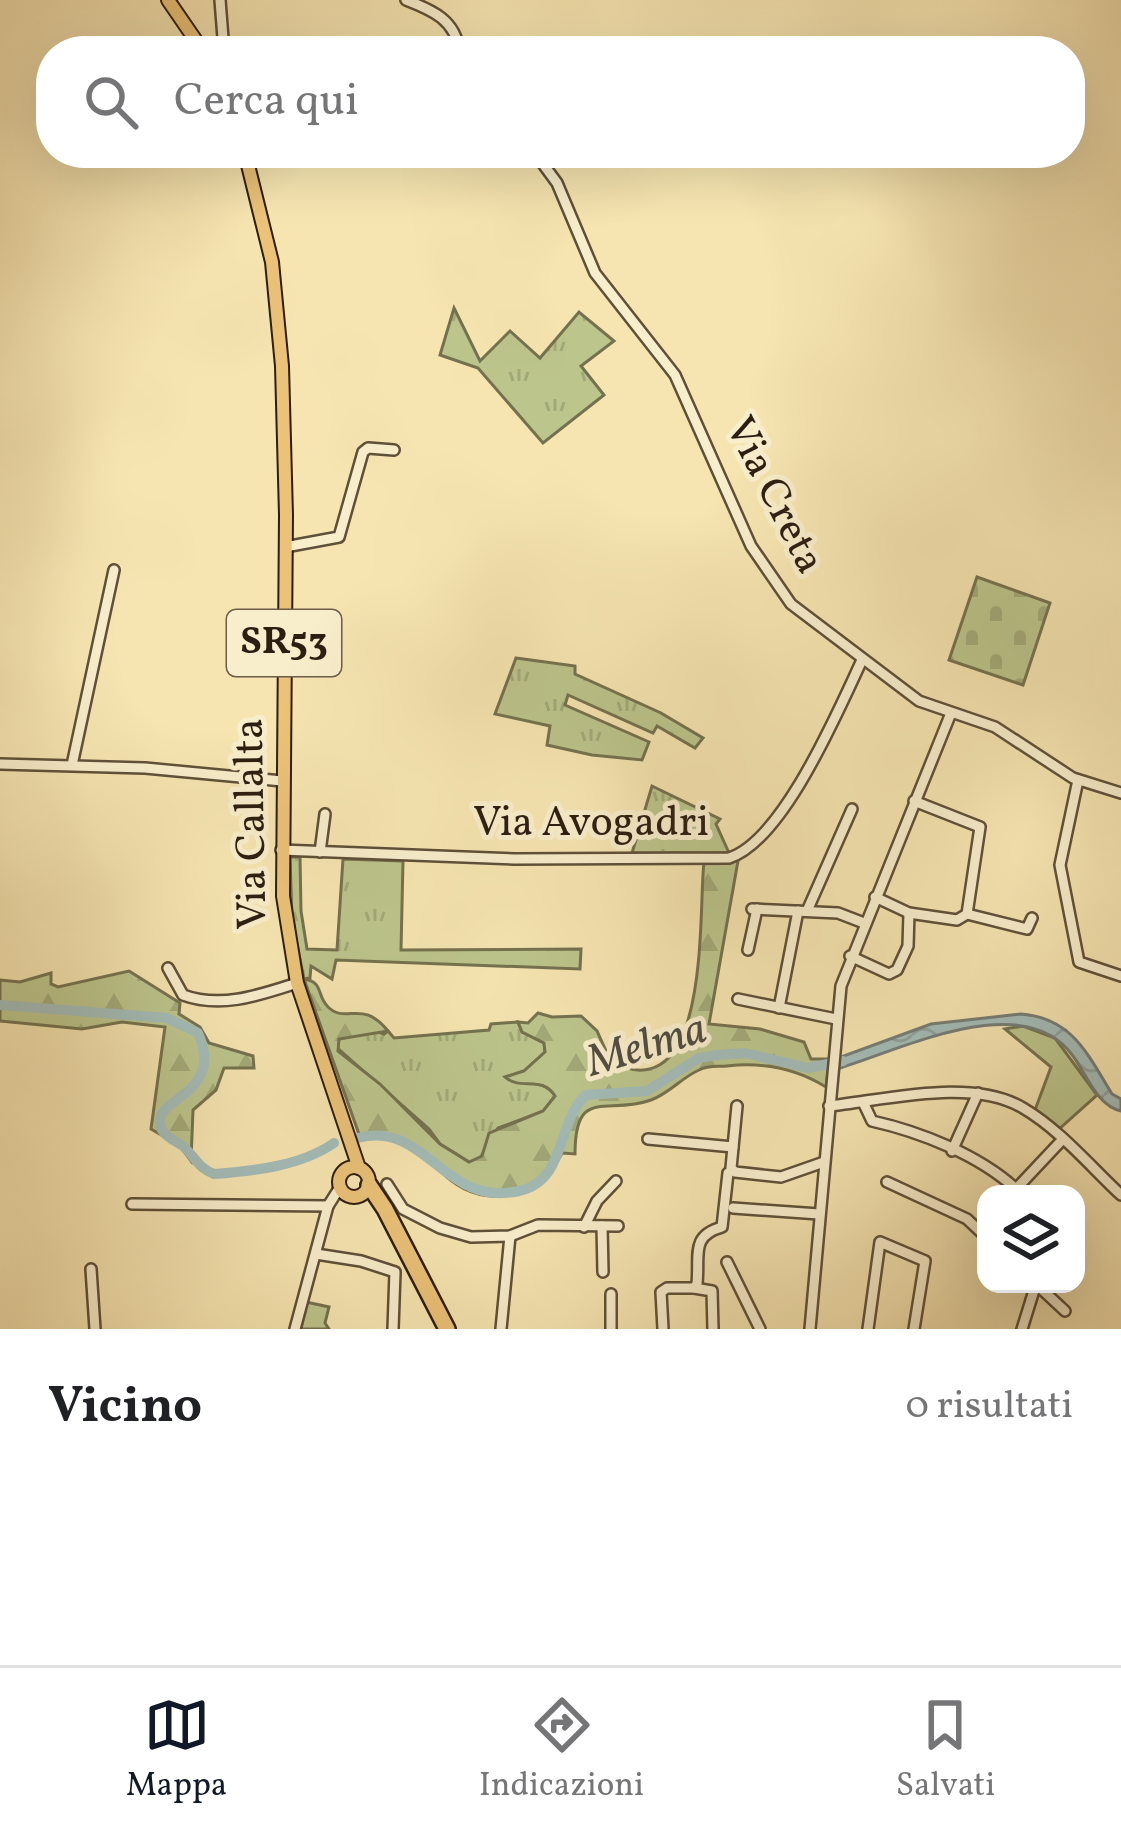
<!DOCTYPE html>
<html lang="it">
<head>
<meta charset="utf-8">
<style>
  body { margin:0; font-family:Vollkorn,serif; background:#f6f6f6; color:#202124 }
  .controls { position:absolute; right:36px; bottom:36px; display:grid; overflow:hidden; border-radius:24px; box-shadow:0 12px 48px #0002 }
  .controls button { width:108px; height:108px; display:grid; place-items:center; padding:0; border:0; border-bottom:3px solid #e0e0e0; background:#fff; color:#202124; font:60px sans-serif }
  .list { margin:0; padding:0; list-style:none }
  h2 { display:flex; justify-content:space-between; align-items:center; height:156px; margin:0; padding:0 48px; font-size:51px }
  h2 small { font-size:39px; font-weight:400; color:#757577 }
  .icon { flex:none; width:66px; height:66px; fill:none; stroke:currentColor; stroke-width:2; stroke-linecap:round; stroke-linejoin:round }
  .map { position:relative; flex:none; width:1121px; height:1329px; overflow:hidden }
  .search { position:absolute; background:#fff; box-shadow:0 12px 48px #0002; left:36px; right:36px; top:36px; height:132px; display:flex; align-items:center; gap:30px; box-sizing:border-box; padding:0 42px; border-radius:48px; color:#757577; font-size:45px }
  .sheet { height:336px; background:#fff }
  nav { display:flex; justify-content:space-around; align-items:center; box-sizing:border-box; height:168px; border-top:3px solid #e0e0e0; background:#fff; font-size:33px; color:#757577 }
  nav a { display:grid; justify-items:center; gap:6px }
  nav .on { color:#111827 }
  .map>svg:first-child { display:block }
  .grass { fill:url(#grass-tufts); stroke:#74724e; stroke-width:3 }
  .forest { fill:url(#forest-firs); stroke:#74724e; stroke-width:3 }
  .cemetery { fill:url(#cemetery-stones); stroke:#74724e; stroke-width:3 }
  .park { fill:#bcc58c; stroke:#74724e; stroke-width:3 }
  .water { fill:url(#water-waves); stroke:#747d75; stroke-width:3 }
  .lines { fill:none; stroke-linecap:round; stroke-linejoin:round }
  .river { stroke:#a3bcb8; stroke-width:10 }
  .minor-casing { stroke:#5f5039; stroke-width:14 }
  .major-casing { stroke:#2d1e11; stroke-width:16 }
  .highway-casing { stroke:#2d1e11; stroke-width:20 }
  .minor { stroke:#f9eecc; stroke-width:9 }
  .major { stroke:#ebc278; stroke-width:12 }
  .highway { stroke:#ebc278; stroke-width:15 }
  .labels { text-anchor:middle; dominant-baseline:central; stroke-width:10; stroke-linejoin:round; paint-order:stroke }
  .shield { fill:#f9eecc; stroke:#6a5c49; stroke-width:3 }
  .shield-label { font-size:39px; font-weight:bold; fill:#2d1e11 }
  .street-label { font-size:42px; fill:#2d1e11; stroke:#f9eecc }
  .water-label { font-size:45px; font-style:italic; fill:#504d43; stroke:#f9eecc }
</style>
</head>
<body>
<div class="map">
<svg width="1121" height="1329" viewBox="0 0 1121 1329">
  <defs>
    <pattern id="grass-tufts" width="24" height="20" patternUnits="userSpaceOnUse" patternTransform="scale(3)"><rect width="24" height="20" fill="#bcc58c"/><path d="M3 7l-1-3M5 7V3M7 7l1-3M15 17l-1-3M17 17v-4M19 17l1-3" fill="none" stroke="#a2a978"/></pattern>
    <pattern id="forest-firs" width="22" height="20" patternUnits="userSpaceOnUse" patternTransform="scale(3)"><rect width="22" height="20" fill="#bcc58c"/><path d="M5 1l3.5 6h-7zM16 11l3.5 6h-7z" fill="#a2a978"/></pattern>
    <pattern id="cemetery-stones" width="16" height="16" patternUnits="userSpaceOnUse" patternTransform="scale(3)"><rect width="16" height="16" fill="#bcc58c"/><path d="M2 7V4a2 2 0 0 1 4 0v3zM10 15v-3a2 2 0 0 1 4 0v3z" fill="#a2a978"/></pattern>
    <pattern id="water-waves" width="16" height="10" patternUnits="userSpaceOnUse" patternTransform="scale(3)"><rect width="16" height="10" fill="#a3bcb8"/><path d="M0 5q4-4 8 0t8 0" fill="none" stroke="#8da19d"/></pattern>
  </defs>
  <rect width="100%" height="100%" fill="#f6e5b1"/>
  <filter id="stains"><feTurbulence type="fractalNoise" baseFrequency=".00167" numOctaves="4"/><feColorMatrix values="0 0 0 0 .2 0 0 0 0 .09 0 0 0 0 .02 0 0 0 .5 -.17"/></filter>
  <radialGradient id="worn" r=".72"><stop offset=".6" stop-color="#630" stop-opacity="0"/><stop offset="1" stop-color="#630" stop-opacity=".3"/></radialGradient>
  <g class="grass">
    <path d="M454,308l26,53 30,-30 30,27 39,-46 35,29 -33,25 23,29 -61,48 -65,-75 -38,-13z"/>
    <path d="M516,658l59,8v8l86,39 42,25 -8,10 -38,-22 -4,7 -85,-38 -3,10 84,37 -7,18 -50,-5 -45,-10 3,-19 -55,-12z"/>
    <path d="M652,786l68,33 -4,5 13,29h-97z"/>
    <path d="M290,857h10l1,54 6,38 30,1 6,-91 60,2 -2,89 180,-1 -1,20 -244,-9 -4,19 -21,-13 -1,12 -6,1 -12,-60z"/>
    <path d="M518,1022l4,10 22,11 1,9 -21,19 -18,6c17,9 38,1 49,19l-11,15 -46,17 -19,32 -10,2 -29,-18 -11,-15 -93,-82 3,-8 36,-8 9,3 4,-3 6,7 95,-8 2,-6z"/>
  </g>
  <g class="forest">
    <path d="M738,861l-29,163 51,5 44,13 7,17h18l-3,28c-31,-19 -64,-25 -99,-21 -10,1 -19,-1 -28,4 -18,8 -29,23 -48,30 -44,16 -76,-15 -76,54l-13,-1c-20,39 -67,57 -106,31 -19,-12 -33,-34 -53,-43 -18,-8 -29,1 -43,-4l-56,-158c20,3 12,16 24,28 19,18 33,-9 60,24l-49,8 -1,12 42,33 60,60 29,18 13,-6 7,-23 54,-22 12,-15c-12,-21 -35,-5 -50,-19l19,-6 21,-19 -1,-9 -22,-11 -4,-10 10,1 10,-10 14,4 29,-1 16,15 14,31c101,51 87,-152 93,-200z"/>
    <path d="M129,971l51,32 -1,11 21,13 9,16 44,13 1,12h-30l-8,22 -23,20 -2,51 -11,-15 -29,-17 14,-102 -43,-5 -40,7 -82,-8v-41l20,2 31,-9v11l7,3z"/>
  </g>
  <path class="cemetery" d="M977,577l73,26 -27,82 -74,-25z"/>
  <g class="park">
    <path d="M1023,1026l32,12 42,57 -39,35 -23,-20 16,-43 -46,-38z"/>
    <path d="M306,1302l23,5 -4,16 4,6h-28z"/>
  </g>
  <path class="water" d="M1021,1014c51,4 66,39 91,80l9,5v12c-24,-5 -34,-36 -48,-55 -49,-69 -172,-6 -236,13l1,-11 93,-34z"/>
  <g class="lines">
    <g class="river">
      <path d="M0,1005l167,13 31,15c29,66 -53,64 -36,97 5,9 17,12 23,18 11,11 14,20 29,26 40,-3 87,-8 120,-31"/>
      <path d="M358,1138c69,-18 85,70 161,53 48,-10 37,-69 67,-96l61,-4 52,-33 19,-3 27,-2 63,15 35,-7"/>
    </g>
    <g class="minor-casing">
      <g id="minor">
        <path d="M220,0l4,51"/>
        <path d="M406,0c26,10 50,20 53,51"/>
        <path d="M535,153l22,30 38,90 80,102 76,171 40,58 128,97 76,26 78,51 48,15"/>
        <path d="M285,547l54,-10 24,-85 5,-4 26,2"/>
        <path d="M0,764l145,4 137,13"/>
        <path d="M72,765l42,-195"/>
        <path d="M1078,780l-18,85 19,97 42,14"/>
        <path d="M281,850l233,9 215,-1c54,-17 109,-147 133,-198"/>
        <path d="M320,852l5,-38"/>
        <path d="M875,897l34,16 48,7 10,-6 13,-87 -66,-26"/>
        <path d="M752,909l86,4 26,10"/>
        <path d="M807,911l45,-102"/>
        <path d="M967,914l60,15 5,-11"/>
        <path d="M748,950l9,-41"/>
        <path d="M850,956l39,18 8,-4 11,-24 1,-33"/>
        <path d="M168,968l15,27c38,14 77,0 114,-12"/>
        <path d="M738,999l98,20"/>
        <path d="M779,1008l19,-97"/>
        <path d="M863,1102l9,19c49,11 107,34 144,68l46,-49"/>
        <path d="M737,1106l-6,62 4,4 46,5 43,-15"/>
        <path d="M829,1106c57,-6 143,-29 194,2 36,21 67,58 98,87"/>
        <path d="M648,1139l85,8"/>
        <path d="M952,1151l26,-58"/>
        <path d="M887,1182l80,37 19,18"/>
        <path d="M387,1184l16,25 37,19 31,9 39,-1 28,-11 80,1"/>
        <path d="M132,1204l196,2"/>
        <path d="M733,1208l86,6"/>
        <path d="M602,1226l1,46"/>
        <path d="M584,1227l13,-26 19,-20"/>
        <path d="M316,1254l45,7 34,11 -2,57"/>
        <path d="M727,1262l33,67"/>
        <path d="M91,1269l4,60"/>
        <path d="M1036,1284l29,27"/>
        <path d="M694,1288l18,3 1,38"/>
        <path d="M295,1329l33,-123 12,-19"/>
        <path d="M501,1329l9,-93"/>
        <path d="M611,1329v-35"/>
        <path d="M663,1329l-2,-37 6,-4h27l3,-4c3,-29 -7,-48 25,-57l6,-54"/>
        <path d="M810,1329l31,-343 110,-273"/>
        <path d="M868,1329l12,-87 45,19 -11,68"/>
        <path d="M1022,1329l14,-45"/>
      </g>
    </g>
    <g class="major-casing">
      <g id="major">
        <path d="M168,0l35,51"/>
        <path d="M245,153l27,109 10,104 4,149 -3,381 14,87 62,185"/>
        <circle cx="354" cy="1182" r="15"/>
      </g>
    </g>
    <g class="highway-casing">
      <path id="highway" d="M369,1185l16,24 62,120"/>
    </g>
    <use href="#minor" class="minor"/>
    <use href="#major" class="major"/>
    <use href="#highway" class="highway"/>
  </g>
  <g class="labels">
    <rect class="shield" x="227" y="610" width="114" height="66" rx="9"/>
    <g class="shield-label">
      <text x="284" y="643">SR53</text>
    </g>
    <g class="street-label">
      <text transform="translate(773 496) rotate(63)">Via Creta</text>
      <text transform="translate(253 824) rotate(-91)">Via Callalta</text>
      <text x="591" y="824">Via Avogadri</text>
    </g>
    <g class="water-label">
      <text transform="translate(647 1047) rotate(-17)">Melma</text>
    </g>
  </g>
  <rect width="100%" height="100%" filter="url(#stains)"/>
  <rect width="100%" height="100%" fill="url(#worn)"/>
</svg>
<div class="controls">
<button><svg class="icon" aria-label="layers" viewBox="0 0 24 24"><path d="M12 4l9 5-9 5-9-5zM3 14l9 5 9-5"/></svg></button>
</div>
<div class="search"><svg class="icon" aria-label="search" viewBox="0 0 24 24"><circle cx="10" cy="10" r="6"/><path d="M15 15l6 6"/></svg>Cerca qui</div>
</div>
<section class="sheet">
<h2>Vicino<small>0 risultati</small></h2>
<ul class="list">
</ul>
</section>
<nav>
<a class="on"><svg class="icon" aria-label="map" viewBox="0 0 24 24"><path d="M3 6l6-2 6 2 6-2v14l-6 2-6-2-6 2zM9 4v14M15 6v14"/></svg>Mappa</a>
<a><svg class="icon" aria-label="directions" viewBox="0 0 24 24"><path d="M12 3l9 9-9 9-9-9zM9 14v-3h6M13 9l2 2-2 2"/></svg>Indicazioni</a>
<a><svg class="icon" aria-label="saved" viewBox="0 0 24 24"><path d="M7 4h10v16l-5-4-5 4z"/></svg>Salvati</a>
</nav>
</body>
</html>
